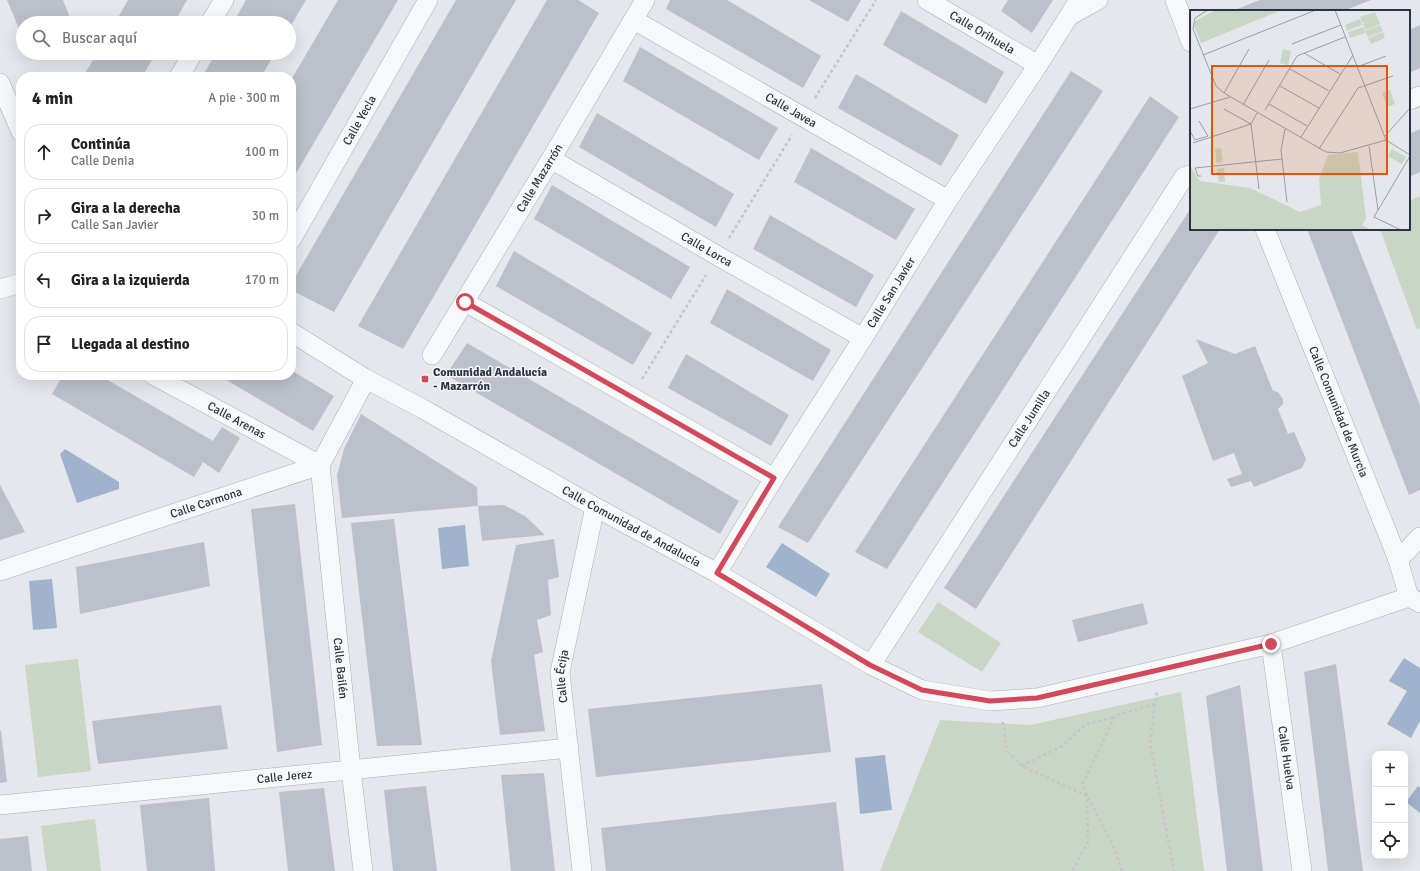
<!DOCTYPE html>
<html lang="es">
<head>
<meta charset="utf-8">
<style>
  body { margin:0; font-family:Signika,sans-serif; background:#f2f2f2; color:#222 }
  .controls { position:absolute; right:12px; bottom:12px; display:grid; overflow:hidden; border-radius:8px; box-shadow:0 4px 16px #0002 }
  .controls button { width:36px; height:36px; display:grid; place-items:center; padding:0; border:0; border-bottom:1px solid #e0e0e0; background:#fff; color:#222; font:20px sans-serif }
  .stop { position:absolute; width:12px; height:12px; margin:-9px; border:3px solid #d1495b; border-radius:50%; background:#fff }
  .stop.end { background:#d1495b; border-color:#fff; box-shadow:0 1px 4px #0008 }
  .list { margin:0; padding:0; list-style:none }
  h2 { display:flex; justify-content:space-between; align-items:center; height:52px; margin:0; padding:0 16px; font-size:17px }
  h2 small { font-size:13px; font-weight:400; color:#767676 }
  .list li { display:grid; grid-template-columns:26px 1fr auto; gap:12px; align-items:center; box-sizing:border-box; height:56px; margin:0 8px 8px; padding:0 8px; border:1px solid #e0e0e0; border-radius:16px }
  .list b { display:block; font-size:15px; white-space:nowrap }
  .list p { margin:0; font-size:13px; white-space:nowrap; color:#767676 }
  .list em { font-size:13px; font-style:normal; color:#767676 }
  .icon { flex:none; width:22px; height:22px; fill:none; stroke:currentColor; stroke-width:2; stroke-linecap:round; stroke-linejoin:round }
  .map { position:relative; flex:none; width:1420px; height:871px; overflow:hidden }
  .search { position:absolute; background:#fff; box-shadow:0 4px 16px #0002; left:16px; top:16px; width:280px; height:44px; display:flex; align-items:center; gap:10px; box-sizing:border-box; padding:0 14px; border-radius:22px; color:#767676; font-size:15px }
  .panel { position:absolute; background:#fff; box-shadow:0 4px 16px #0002; left:16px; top:72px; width:280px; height:308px; border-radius:16px }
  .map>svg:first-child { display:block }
  .green { fill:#c9d6c5 }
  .water { fill:#9fb4cc }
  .building { fill:#bbc0ca }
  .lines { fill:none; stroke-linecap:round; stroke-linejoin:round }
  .street-casing { stroke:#a9aeb7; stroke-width:20 }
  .path { stroke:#c2c5cb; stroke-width:2.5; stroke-dasharray:3 3; stroke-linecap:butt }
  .street { stroke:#f7f8fa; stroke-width:19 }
  .route { stroke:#d1495b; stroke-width:5 }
  .poi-dot { fill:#d1495b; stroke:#f4f6f9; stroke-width:1.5 }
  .labels { text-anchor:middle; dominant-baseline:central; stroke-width:3; stroke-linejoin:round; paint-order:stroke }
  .street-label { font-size:12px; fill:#2b3445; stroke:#f4f6f9 }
  .poi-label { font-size:12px; font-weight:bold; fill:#2b3445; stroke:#f4f6f9; text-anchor:start }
  .inset-road { fill:none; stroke:#9a9fa9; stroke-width:1 }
  .view { fill:#df570f; fill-opacity:0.15; stroke:#df570f; stroke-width:2 }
  .inset-edge { fill:none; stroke:#2b3445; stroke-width:2 }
</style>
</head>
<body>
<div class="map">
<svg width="1420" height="871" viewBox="0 0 1420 871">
  <rect width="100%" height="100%" fill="#e4e7ec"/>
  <g class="green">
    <path d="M1420,196v132l-3,2 -37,-101h29v-28z"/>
    <path d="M938,602l63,41 -19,29 -64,-40z"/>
    <path d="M78,659l13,112 -53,6 -13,-112z"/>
    <path d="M1181,692l23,179h-324l60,-151 90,5z"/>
    <path d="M95,819l6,52h-54l-6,-45z"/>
  </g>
  <g class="water">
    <path d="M65,449l54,33v7l-42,14 -17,-49z"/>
    <path d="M465,525l4,41 -27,3 -4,-41z"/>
    <path d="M782,543l48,31 -14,23 -50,-30z"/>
    <path d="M52,579l5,49 -24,2 -4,-49z"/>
    <path d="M1404,658l16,10v53l-9,17 -24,-14 20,-33 -18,-10z"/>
    <path d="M885,755l7,55 -32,4 -5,-56z"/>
    <path d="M1418,786l2,2v25l-14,-11z"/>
  </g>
  <g class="building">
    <path d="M7,0h56l9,23h-49v15z"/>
    <path d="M128,0h59l-13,23h-59z"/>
    <path d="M246,0h60l-17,29v-6h-56z"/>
    <path d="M338,0h60l-107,182v-102z"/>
    <path d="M456,0h60l-182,312 -43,-22v-6z"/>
    <path d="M547,0h31l21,13 -196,336 -45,-23z"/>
    <path d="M670,0h57l94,56 -18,32 -137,-79z"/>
    <path d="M809,0h52l-13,22z"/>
    <path d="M1008,0h45l-21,33 -31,-22z"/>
    <path d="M1260,0h111l-28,11h-111z"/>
    <path d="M901,11l103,61 -18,32 -103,-59z"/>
    <path d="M1420,25v43l-11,5v-43z"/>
    <path d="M640,47l138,81 -19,32 -136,-79z"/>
    <path d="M29,53h19l-16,6z"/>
    <path d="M97,53h59l-14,24h-59z"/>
    <path d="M216,53h59l-14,24h-59z"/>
    <path d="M1071,71l32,20 -295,452 -30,-16z"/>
    <path d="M856,74l103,61 -18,31 -103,-58z"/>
    <path d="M1150,96l29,21 -292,452 -32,-17z"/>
    <path d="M597,113l137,81 -18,33 -137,-80z"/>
    <path d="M1420,129v43l-11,5v-43z"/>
    <path d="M811,148l104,61 -19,31 -102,-58z"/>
    <path d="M552,185l138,82 -19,32 -137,-80z"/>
    <path d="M1191,208v21h29l-244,380 -32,-21z"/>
    <path d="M770,215l104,60 -18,32 -103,-58z"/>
    <path d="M1307,229h44l69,176v85l-11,5z"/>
    <path d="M514,251l138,82 -19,32 -137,-79z"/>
    <path d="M727,289l104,61 -18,31 -103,-58z"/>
    <path d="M1196,339l39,15 20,-8 18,45 5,1 5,7v5l-5,5 10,25 6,-2 12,27 -4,9 -48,19 -3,-6 -20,6 -4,-8 15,-5 -8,-21 -21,8 -31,-85 26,-13z"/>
    <path d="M467,343l272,158 -19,33 -274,-159z"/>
    <path d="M686,354l103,61 -18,31 -103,-58z"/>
    <path d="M291,370l43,26 -21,35 -95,-56h73z"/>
    <path d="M63,375h36l114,66 9,-14 18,11 -21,35 -16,-11 -9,15 -142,-83z"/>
    <path d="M361,414l116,73 1,19 -136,12 -5,-43 7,-26z"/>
    <path d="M0,485l25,47 -25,8z"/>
    <path d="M295,504l27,241 -45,7 -26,-243z"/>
    <path d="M504,505l21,11 20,19 -63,6 -4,-35z"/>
    <path d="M394,519l28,226 -45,1 -26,-223z"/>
    <path d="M554,539l5,38 -11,3 3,35 -14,5 6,32 -9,3 11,76 -45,4 -9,-74 25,-116z"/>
    <path d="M204,542l6,44 -130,28 -4,-47z"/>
    <path d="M1143,603l5,21 -70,18 -6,-22z"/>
    <path d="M1336,664l27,207h-35l-24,-199z"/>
    <path d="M822,684l9,68 -235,25 -8,-68z"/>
    <path d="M1240,685l23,186h-36l-21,-175z"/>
    <path d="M221,705l7,44 -130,15 -6,-43z"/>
    <path d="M0,731h1l6,51 -7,1z"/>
    <path d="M544,773l11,98h-44l-10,-96z"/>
    <path d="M426,786l11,85h-44l-9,-81z"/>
    <path d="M324,788l11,83h-47l-9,-79z"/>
    <path d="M209,798l6,73h-68l-7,-66z"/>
    <path d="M836,802l8,69h-238l-5,-43z"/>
    <path d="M28,836l4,35h-32v-32z"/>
  </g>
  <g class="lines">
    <g class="street-casing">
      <g id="street">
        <path id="s1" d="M927,0l111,65"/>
        <path d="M1175,0l16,42"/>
        <path d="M1069,16l29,-16"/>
        <path id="s2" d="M634,20l314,180"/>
        <path d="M210,23l14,-23"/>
        <path d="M179,77l14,-24"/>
        <path d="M0,83l21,49"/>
        <path d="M1409,100l11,-4"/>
        <path id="s3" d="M551,159l167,97 145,82"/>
        <path id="s4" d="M1265,229l122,303 11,28 11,37"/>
        <path id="s5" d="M291,240l137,-240"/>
        <path d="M0,289l21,-6"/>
        <path d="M465,302l309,176"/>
        <path id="s6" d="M291,332l75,47 57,30 172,98 122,66 154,92 51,25 68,11 47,-3 234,-54 138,-47 11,6"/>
        <path id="s7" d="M432,355l119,-196 94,-159"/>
        <path id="s8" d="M153,375l167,90 31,305 12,101"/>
        <path d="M1398,560l22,-23"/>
        <path id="s9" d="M0,571l320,-106 46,-86"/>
        <path id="s10" d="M717,573l57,-95 89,-140 85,-138 90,-135 41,-65"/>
        <path id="s11" d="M1271,644l31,227"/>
        <path id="s12" d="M871,665l313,-488 7,-2"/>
        <path id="s13" d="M0,805l569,-57"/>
        <path id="s14" d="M582,871l-22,-199 35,-165"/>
      </g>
    </g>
    <g class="path">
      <path d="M815,98l61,-98"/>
      <path d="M729,238l63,-103"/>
      <path d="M642,379l64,-104"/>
      <path d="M1155,704l-5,39 24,128"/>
      <path d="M1002,722l2,4 2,24 16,16 65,30 1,46 -16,29"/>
      <path d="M1022,766l40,-20 24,-22 29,-7"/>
      <path d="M1122,871l-7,-21 -33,-65 33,-69 40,-12 2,-12"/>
    </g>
    <use href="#street" class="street"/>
  </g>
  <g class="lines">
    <path class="route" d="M465,302l309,176 -57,95 153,92 52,25 68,11 47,-3 234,-54"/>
  </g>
  <rect class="poi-dot" x="421" y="375" width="8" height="8" rx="2"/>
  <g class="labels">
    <g class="street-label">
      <text stroke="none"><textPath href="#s1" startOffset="64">Calle Orihuela</textPath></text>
      <text stroke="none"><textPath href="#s2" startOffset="181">Calle Javea</textPath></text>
      <text stroke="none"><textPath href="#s5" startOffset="138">Calle Yecla</textPath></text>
      <text stroke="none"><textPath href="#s7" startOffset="207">Calle Mazarrón</textPath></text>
      <text stroke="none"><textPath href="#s3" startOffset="180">Calle Lorca</textPath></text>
      <text stroke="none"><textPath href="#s10" startOffset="330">Calle San Javier</textPath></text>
      <text stroke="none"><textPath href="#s4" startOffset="197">Calle Comunidad de Murcia</textPath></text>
      <text stroke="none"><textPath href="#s12" startOffset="293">Calle Jumilla</textPath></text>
      <text stroke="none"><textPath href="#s8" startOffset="95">Calle Arenas</textPath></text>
      <text stroke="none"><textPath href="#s9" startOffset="217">Calle Carmona</textPath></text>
      <text stroke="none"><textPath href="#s6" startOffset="392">Calle Comunidad de Andalucía</textPath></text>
      <text stroke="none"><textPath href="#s8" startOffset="394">Calle Bailén</textPath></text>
      <text stroke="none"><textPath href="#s14" startOffset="196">Calle Écija</textPath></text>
      <text stroke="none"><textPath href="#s11" startOffset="115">Calle Huelva</textPath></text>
      <text stroke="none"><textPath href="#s13" startOffset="286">Calle Jerez</textPath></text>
    </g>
    <g class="poi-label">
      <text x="433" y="372">Comunidad Andalucía<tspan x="433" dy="14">- Mazarrón</tspan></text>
    </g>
  </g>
  <g transform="translate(1190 10)">
    <rect width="220" height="220" fill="#e4e7ec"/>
    <path d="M26,0h66l-81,33 -7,-17 1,-5zM185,2l5,12 -15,6 -2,-6 3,-2 -4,1 -2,-6zM170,9l2,6 -15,6 -2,-6zM190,15l3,6 -15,6 -3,-6zM173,17l2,6 -15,5 -2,-6zM193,22l2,6 -14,6 -3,-6zM93,39l8,2 -3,14 -8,-2zM200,80l5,14 -8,3 -5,-14zM31,138l2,14 -7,1 -1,-14zM202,139l14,8 -4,7 -14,-8zM168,142l8,66 -4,7 10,5h-182v-64l10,15 50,7 50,24 21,-7 -2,-26 9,-24zM34,158l1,14h-6l-2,-13z" fill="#c9d6c5"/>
    <path class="inset-road" d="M18,0l-13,8 -2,11 23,57 8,7 102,59 14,1 46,-13 24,15M145,0l51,130M102,34l49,-19M114,43l36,21M13,45l113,-45M167,57l29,-11M100,59l39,22M90,76l39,22M34,83l25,-44M79,94l38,22M53,95l26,-45M0,99l40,-12M34,99l27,15 8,65M75,100l32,-54 48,-19M95,119l-4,21 6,52M0,121l5,9 13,-4 -9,-15M195,126l25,-28M111,127l52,-82M3,133l58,-19 6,-11M179,136l9,64M129,139l39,-61 35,-12M11,166h-3l-3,-8 87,-9M211,220l-27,-13 36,-61"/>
    <path class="view" d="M22,56h175v108h-175z"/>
    <rect width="220" height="220" class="inset-edge"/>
  </g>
</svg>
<div class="controls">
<button>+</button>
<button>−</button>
<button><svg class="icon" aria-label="locate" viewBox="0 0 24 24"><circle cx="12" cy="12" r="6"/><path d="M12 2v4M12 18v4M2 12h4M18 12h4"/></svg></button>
</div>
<div class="stop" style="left:465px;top:302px"></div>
<div class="stop end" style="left:1271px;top:644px"></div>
<div class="search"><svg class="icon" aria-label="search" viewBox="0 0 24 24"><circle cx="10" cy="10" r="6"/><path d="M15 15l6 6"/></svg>Buscar aquí</div>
<section class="panel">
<h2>4 min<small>A pie · 300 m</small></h2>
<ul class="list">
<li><svg class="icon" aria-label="ahead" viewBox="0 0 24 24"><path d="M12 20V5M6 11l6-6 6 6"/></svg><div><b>Continúa</b><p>Calle Denia</p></div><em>100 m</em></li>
<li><svg class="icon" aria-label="right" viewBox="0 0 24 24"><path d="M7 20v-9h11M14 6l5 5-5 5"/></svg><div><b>Gira a la derecha</b><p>Calle San Javier</p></div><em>30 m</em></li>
<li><svg class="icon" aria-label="left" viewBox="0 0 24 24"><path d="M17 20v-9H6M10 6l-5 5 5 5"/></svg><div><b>Gira a la izquierda</b></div><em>170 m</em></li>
<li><svg class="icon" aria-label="arrive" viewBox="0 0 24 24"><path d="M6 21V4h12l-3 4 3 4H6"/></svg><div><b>Llegada al destino</b></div></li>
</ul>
</section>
</div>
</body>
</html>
